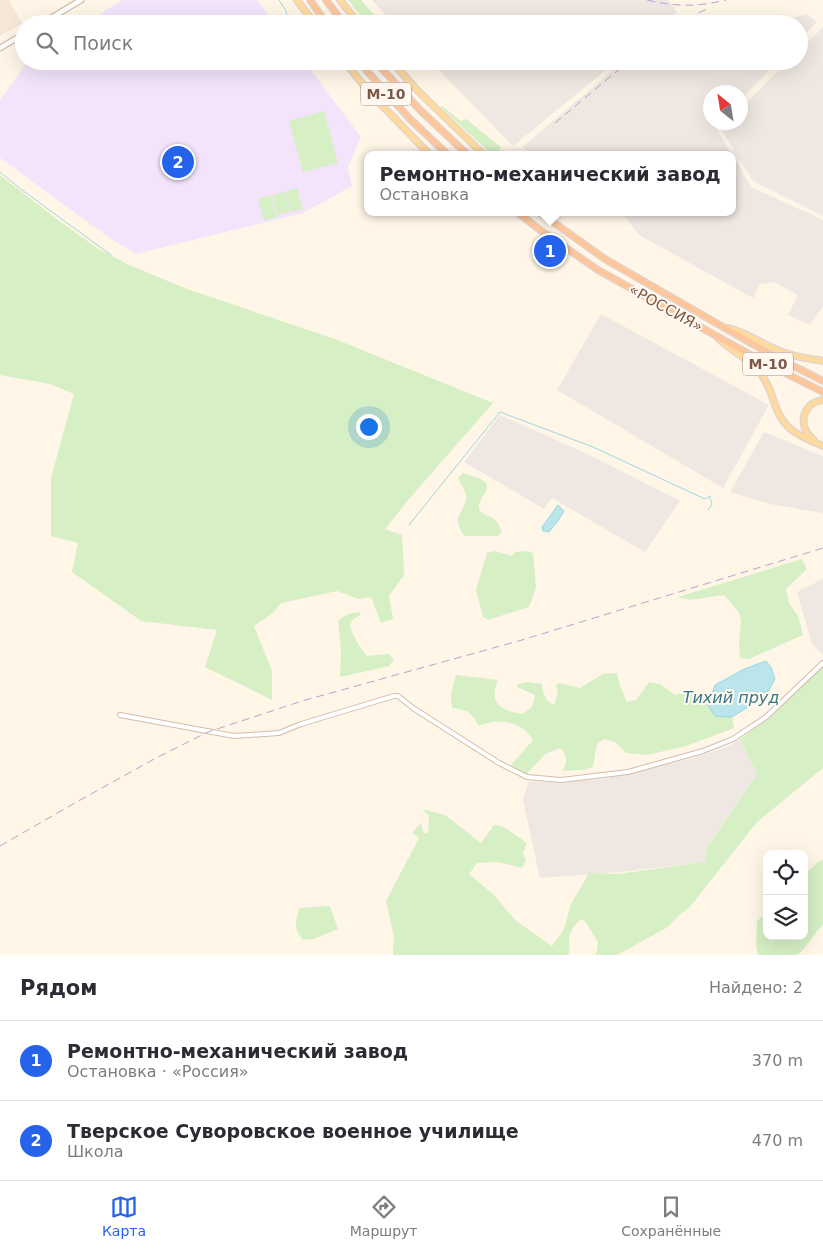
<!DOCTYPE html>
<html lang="ru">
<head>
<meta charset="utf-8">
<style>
  body { margin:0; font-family:"DejaVu Sans",sans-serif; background:#f7f7f7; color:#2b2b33 }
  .controls { position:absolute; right:15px; bottom:15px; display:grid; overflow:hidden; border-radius:10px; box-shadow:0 5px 20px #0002 }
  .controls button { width:45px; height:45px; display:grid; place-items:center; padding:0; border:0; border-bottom:1px solid #e1e1e2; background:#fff; color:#2b2b33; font:25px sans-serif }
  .compass { position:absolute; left:703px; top:85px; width:45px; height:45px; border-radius:50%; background:#fff; box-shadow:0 5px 20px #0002; rotate:330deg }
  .you { position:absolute; left:368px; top:426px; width:18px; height:18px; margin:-12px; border:4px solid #fff; border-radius:50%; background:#1a73e8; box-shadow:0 0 0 8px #1a73e833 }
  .badge { display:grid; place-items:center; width:32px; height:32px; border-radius:50%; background:#2563eb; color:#fff; font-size:16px; font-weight:700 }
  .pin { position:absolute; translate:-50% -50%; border:2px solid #fff; box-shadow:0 1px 5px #0006 }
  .popup { position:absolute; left:364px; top:151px; width:372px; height:65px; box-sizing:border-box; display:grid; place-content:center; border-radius:10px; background:#fff; filter:drop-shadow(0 1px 4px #0005); font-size:16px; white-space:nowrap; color:#7c7c81 }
  .popup b { font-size:19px; color:#2b2b33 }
  .popup::after { content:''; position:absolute; left:50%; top:100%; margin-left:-10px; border:10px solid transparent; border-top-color:#fff }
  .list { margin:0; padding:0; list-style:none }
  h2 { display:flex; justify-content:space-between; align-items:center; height:65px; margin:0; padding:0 20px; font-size:21px }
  h2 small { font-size:16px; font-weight:400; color:#7c7c81 }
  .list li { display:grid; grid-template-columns:32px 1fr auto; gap:15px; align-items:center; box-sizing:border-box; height:80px; padding:0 20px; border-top:1px solid #e1e1e2 }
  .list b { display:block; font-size:19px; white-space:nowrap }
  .list p { margin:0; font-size:16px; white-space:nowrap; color:#7c7c81 }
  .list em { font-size:16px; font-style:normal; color:#7c7c81 }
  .icon { flex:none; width:28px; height:28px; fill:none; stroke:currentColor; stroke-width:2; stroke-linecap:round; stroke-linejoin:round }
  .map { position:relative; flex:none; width:823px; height:955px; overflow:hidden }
  .search { position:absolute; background:#fff; box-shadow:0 5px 20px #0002; left:15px; right:15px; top:15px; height:55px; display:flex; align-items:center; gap:12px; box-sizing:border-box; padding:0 18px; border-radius:28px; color:#7c7c81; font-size:19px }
  .sheet { height:225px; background:#fff }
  nav { display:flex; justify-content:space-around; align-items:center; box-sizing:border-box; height:70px; border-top:1px solid #e1e1e2; background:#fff; font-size:14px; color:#7c7c81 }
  nav a { display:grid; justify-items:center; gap:2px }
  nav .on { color:#2563eb }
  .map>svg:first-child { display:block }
  .residential { fill:#f7e7d6 }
  .industrial { fill:#efe8e2 }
  .education { fill:#f3e4fb }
  .green { fill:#d6efc4 }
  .water { fill:#b9e5eb; stroke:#9ed6df }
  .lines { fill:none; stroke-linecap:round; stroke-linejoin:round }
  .stream { stroke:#9ed6df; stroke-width:1 }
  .minor-casing { stroke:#d3bcac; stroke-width:6 }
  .tertiary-casing { stroke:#d3bcac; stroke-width:7 }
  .primary-casing { stroke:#ddd4cf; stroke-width:8 }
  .trunk-casing { stroke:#ddd4cf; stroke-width:8 }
  .minor { stroke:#fff; stroke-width:4 }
  .tertiary { stroke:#fff; stroke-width:4.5 }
  .primary { stroke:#ffda9f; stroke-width:5.5 }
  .trunk { stroke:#ffc69c; stroke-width:5.5 }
  .rail { stroke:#b8a3cb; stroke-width:1; stroke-dasharray:8 5; stroke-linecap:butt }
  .labels { text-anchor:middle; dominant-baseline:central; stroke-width:4; stroke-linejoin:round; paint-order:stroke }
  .shield { fill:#fff9f1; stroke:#a48a7b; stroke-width:1 }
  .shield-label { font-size:14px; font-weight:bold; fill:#7d5a48 }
  .street-label { font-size:15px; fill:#7d5a48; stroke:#fff9f1 }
  .water-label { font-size:16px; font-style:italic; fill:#397884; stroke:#fff9f1 }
</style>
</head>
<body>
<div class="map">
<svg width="823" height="955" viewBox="0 0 823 955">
  <rect width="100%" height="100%" fill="#fff6e8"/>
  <path class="residential" d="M0,0h9l13,23 -22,13z"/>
  <g class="industrial">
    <path d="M372,0h296l9,12 -14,12h-269z"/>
    <path d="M807,14l10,8 -18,18v-16h-130l123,-6z"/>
    <path d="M823,27v189l-70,-35 -33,-53 6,-5 14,-1 1,-14 47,-47h11v-10z"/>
    <path d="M430,61h187l-104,85z"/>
    <path d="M624,61h154l-37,39 -1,-8h-30v30l9,1 -4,3 17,29h-199l-11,-8z"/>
    <path d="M733,155l18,32 72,33v86l-13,19 -22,-10 10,-20 -24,-13 -14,2 -7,14 -114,-63 -18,-23h111z"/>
    <path d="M601,314l168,91 -46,83 -166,-98z"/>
    <path d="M500,415l92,41 88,45 -35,51 -93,-54 -8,11 -80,-47z"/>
    <path d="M764,432l59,24v57l-53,-9 -40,-12z"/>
    <path d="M823,579v76h-1l-10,-11 -15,-52z"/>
    <path d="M740,739l17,35 -50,74 -2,14 -84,10 -81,6 -17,-78 6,-19 31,2 47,-5 83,-19 37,-12z"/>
  </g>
  <g class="education">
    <path d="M122,0h135l18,24h-203l6,-4 10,2z"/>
    <path d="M28,61h276l57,76 -13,30 4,19 -49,27 -167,41 -25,-15 -111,-81v-58z"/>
  </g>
  <g class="green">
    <path d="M348,0h13l21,24h-15z"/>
    <path d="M442,106l19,15 5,-2 35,28 -4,8h-5l-51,-48z"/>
    <path d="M324,111l14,52 -35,9 -14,-51z"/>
    <path d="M0,175l54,42 43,31 32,17 58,24 148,50 158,64 -84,96 -24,30 17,6 2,40 -15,21 4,23 -12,4 -10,-26 -12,2 -22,-8 -56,12 -7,9 -20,14 18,45v29l-67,-33 12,-37 -76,-9 -69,-49 6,-29 -27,-7v-58l23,-84 -24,-10 -50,-9z"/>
    <path d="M297,188l6,21 -12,3 -6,-20z"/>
    <path d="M284,192l6,20 -12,3 -6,-20z"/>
    <path d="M271,195l6,22 -13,4 -6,-22z"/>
    <path d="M463,473l18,6 6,5c1,7 -5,11 -7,18 -5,13 9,12 15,18 3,3 5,7 7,11l-4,5h-33c-15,-19 -2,-21 1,-36 2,-7 -6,-16 -8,-22z"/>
    <path d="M494,551l18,5 3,-4 11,-1 7,2 3,34 -7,20 -41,13 -5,-3 -7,-27 11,-37z"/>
    <path d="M802,559l5,10 -21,20 3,14 9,13 5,19 -54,24 -9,-1 -1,-14 2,-24 -3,-9 -14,-16c-16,1 -32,8 -46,2z"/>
    <path d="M359,612l2,3 -8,4 -3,6c2,11 10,22 17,31l22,-2 5,6 -5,6 -49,11 1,-28 -3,-29 10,-6z"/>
    <path d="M823,666v102l-66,54 -68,86 -10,7 -11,12 -51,28h-21l2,-13 -13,-21 -5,-2c-5,6 -12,15 -11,23 0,6 2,7 -1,13h-175l1,-18 -8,-36 33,-63 -7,-5 9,-10 2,9 5,2 1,-18 -7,-7 23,6 36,28 13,-18 10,2 23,16 -4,10 3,8 -4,7 -24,-6 -21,1 -8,11 25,21 22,26 36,25 12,-17 7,-25 18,-31 29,1 87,-12 2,-14 50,-74 -17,-35 27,-19z"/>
    <path d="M617,673l3,13 7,16 9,-2 13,-18 11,2 15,11 6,-1 11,-6 16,17 7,11 17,1 2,11 -48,18 -39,9 -21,-2 -11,-11 -11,-3 -7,5 -4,23 -10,3 -20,1c4,-10 5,-15 -3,-23l-15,6 -19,21 -15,-10 22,-25c-11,-19 -34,-23 -54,-14 -9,-15 -10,-15 -27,-18 -3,-11 1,-22 4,-33l42,5c-10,24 3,30 24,34l10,-7 3,-12 -18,-8 1,-3 10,-2 14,2c1,10 3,17 12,21l4,-13 -2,-7 3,-2 21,5 23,-14z"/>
    <path d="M823,860v65c-8,7 -18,26 -26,30 -6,0 -31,0 -39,0l-2,-10 1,-24 10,-9v24h37v-61l14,-13z"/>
    <path d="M330,906l8,23 -25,10 -10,1c-10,-11 -7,-18 -4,-32z"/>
  </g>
  <g class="water">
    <path d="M558,505l6,6 -6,10 -9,11 -6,-1 -1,-4z"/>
    <path d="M766,661l5,6 4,12 -7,13 -12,1 -5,3 -1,10 -18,11 -17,-1 -7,-11 7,-20 29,-16z"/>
  </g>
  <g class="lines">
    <g class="stream">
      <path d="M279,0l7,11 3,13"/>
      <path d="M0,172l22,18 89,65"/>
      <path d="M708,510l4,-6 -2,-6"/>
      <path d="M409,525l91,-113 93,35 112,52 6,-3"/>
    </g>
    <g class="minor-casing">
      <path id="minor" d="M120,715l114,21 31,-2 14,-1 22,-9 93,-28h4l15,12 86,55 28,14 34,3 67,-8 75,-21 30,-12 33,-22 57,-54"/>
    </g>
    <g class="tertiary-casing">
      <g id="tertiary">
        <path d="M41,24l40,-24"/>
        <path d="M0,48l24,-14"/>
      </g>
    </g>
    <g class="primary-casing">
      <g id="primary">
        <path d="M297,0l18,24"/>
        <path d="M340,0l19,24"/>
        <path d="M344,61l26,32 60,62"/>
        <path d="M391,61l26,29 67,65"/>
        <path d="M727,328c18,4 30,13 46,20 16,8 33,10 50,13"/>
        <path d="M719,339c13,12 31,21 42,35 6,8 10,18 13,28 9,28 23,33 49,44"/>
        <path d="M813,439c-16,-13 -11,-36 10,-39"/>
      </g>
    </g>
    <g class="trunk-casing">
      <g id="trunk">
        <path d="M310,0l17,24"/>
        <path d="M326,0l18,24"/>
        <path d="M358,61l51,57 39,37"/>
        <path d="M375,61l45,49 48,45"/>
        <path d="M517,212l23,18 58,40 167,93 58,29"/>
        <path d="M539,212l66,47 165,95 53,27"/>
      </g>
    </g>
    <use href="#minor" class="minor"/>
    <use href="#tertiary" class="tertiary"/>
    <use href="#primary" class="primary"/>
    <use href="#trunk" class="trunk"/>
    <g class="rail">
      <path d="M647,0c29,7 50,7 79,0"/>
      <path d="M675,24l32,-15"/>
      <path d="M555,123l74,-62"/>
      <path d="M0,846l73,-42 83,-46 52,-26 94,-31 220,-61 301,-92"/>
    </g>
  </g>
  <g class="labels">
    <g class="shield">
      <rect x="361" y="82.5" width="50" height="23" rx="4"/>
      <rect x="743" y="352.5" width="50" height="23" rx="4"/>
    </g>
    <g class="shield-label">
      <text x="386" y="94">М-10</text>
      <text x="768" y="364">М-10</text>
    </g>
    <g class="street-label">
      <text transform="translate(666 308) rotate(29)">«РОССИЯ»</text>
    </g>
    <g class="water-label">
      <text x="731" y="697">Тихий пруд</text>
    </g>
  </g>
</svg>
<div class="controls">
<button><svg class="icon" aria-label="locate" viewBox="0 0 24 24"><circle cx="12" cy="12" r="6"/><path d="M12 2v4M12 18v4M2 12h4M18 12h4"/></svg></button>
<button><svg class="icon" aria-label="layers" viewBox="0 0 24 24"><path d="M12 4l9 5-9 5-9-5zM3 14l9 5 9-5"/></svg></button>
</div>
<svg class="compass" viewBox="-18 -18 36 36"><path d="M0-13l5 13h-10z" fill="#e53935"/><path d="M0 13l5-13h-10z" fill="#7c7c81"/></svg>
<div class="you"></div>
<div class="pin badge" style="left:550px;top:251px">1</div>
<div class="popup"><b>Ремонтно-механический завод</b>Остановка</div>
<div class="pin badge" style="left:178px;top:162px">2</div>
<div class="search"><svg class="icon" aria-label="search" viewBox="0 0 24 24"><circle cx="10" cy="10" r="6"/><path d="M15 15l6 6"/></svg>Поиск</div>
</div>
<section class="sheet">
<h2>Рядом<small>Найдено: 2</small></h2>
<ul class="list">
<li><span class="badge">1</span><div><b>Ремонтно-механический завод</b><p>Остановка · «Россия»</p></div><em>370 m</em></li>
<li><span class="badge">2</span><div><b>Тверское Суворовское военное училище</b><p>Школа</p></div><em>470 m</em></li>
</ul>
</section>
<nav>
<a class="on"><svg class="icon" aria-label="map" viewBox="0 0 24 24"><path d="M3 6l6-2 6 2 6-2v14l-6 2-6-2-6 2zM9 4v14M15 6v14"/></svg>Карта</a>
<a><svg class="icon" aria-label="directions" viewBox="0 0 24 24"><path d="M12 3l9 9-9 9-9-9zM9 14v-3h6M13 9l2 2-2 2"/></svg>Маршрут</a>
<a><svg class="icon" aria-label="saved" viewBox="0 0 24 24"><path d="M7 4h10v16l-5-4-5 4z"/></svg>Сохранённые</a>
</nav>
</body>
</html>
